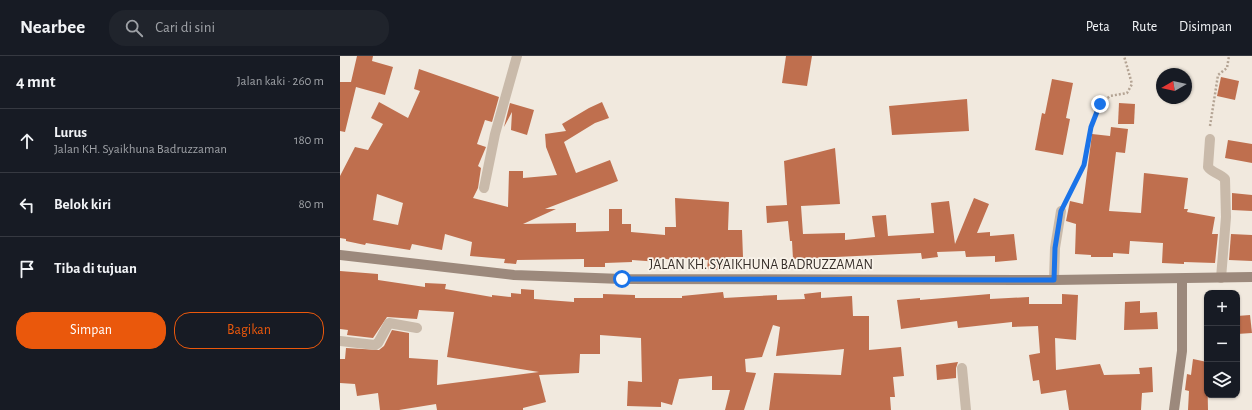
<!DOCTYPE html>
<html lang="id">
<head>
<meta charset="utf-8">
<style>
  body { margin:0; font-family:"Alegreya Sans",sans-serif; background:#20242c; color:#f1f3f6 }
  .controls { position:absolute; right:12px; bottom:12px; display:grid; overflow:hidden; border-radius:8px; box-shadow:0 1px 3px #0004 }
  .controls button { width:36px; height:36px; display:grid; place-items:center; padding:0; border:0; border-bottom:1px solid #363941; background:#171b24; color:#f1f3f6; font:20px sans-serif }
  .compass { position:absolute; left:816px; top:12px; width:36px; height:36px; border-radius:50%; background:#171b24; box-shadow:0 1px 3px #0004; rotate:261deg }
  .stop { position:absolute; width:12px; height:12px; margin:-9px; border:3px solid #1a73e8; border-radius:50%; background:#fff }
  .stop.end { background:#1a73e8; border-color:#fff; box-shadow:0 1px 4px #0008 }
  .list { margin:0; padding:0; list-style:none }
  h2 { display:flex; justify-content:space-between; align-items:center; height:52px; margin:0; padding:0 16px; font-size:17px }
  h2 small { font-size:13px; font-weight:400; color:#9ea1a6 }
  .list li { display:grid; grid-template-columns:26px 1fr auto; gap:12px; align-items:center; box-sizing:border-box; height:64px; padding:0 16px; border-top:1px solid #363941 }
  .list b { display:block; font-size:15px; white-space:nowrap }
  .list p { margin:0; font-size:13px; white-space:nowrap; color:#9ea1a6 }
  .list em { font-size:13px; font-style:normal; color:#9ea1a6 }
  .actions { display:flex; gap:8px; padding:12px 16px }
  .actions a { flex:1; padding:9px 0; border:1px solid #ea580c; border-radius:16px; text-align:center; font-size:14px; color:#ea580c }
  .actions .main { background:#ea580c; color:#fff }
  .icon { flex:none; width:22px; height:22px; fill:none; stroke:currentColor; stroke-width:2; stroke-linecap:round; stroke-linejoin:round }
  .map { position:relative; flex:none; width:912px; height:354px; overflow:hidden }
  header { display:flex; align-items:center; gap:24px; box-sizing:border-box; height:56px; padding:0 20px; background:#171b24; border-bottom:1px solid #363941 }
  header strong { font-size:19px }
  nav { display:flex; gap:22px; margin-inline-start:auto; font-size:14px }
  .search { width:280px; height:36px; background:#20242c; display:flex; align-items:center; gap:10px; box-sizing:border-box; padding:0 14px; border-radius:16px; color:#9ea1a6; font-size:15px }
  main { display:flex }
  aside { flex:1; background:#171b24 }
  .map>svg:first-child { display:block }
  .building { fill:#bf6f4e; fill-rule:evenodd }
  .lines { fill:none; stroke-linecap:round; stroke-linejoin:round }
  .path { stroke:#b4a494; stroke-width:2.5; stroke-dasharray:2 2; stroke-linecap:butt }
  .street { stroke:#c9baaa; stroke-width:10 }
  .secondary { stroke:#9c897c; stroke-width:10 }
  .route { stroke:#1a73e8; stroke-width:5 }
  .labels { text-anchor:middle; dominant-baseline:central; stroke-width:3.5; stroke-linejoin:round; paint-order:stroke }
  .street-label { font-size:14px; fill:#362e29; stroke:#f9f3ea }
</style>
</head>
<body>
<header>
<strong>Nearbee</strong>
<div class="search"><svg class="icon" aria-label="search" viewBox="0 0 24 24"><circle cx="10" cy="10" r="6"/><path d="M15 15l6 6"/></svg>Cari di sini</div>
<nav><a>Peta</a><a>Rute</a><a>Disimpan</a></nav>
</header>
<main>
<aside>
<h2>4 mnt<small>Jalan kaki · 260 m</small></h2>
<ul class="list">
<li><svg class="icon" aria-label="ahead" viewBox="0 0 24 24"><path d="M12 20V5M6 11l6-6 6 6"/></svg><div><b>Lurus</b><p>Jalan KH. Syaikhuna Badruzzaman</p></div><em>180 m</em></li>
<li><svg class="icon" aria-label="left" viewBox="0 0 24 24"><path d="M17 20v-9H6M10 6l-5 5 5 5"/></svg><div><b>Belok kiri</b></div><em>80 m</em></li>
<li><svg class="icon" aria-label="arrive" viewBox="0 0 24 24"><path d="M6 21V4h12l-3 4 3 4H6"/></svg><div><b>Tiba di tujuan</b></div></li>
</ul>
<div class="actions"><a class="main">Simpan</a><a>Bagikan</a></div>
</aside>
<div class="map">
<svg width="912" height="354" viewBox="0 0 912 354">
  <rect width="100%" height="100%" fill="#f1e9de"/>
  <g class="building">
    <path d="M17,0h16l-1,5 21,6 -8,28 -29,-8 -11,45 -5,-1v-49h11z"/>
    <path d="M446,0h26l-5,30 -25,-3z"/>
    <path d="M79,13l80,28 -7,25 -7,-2 -8,24 9,3 -8,19 3,2 -3,20 -5,10 35,9 1,-36h14v7l34,-3 -11,-28 -1,-13 21,-3 -4,-7 27,-16 13,-6 7,16 -14,5 -31,19 12,31 34,-13 8,21 -73,28h11l-33,15 53,-1v9l33,-1v-22h13v15h9v8l34,3v-8h11l-1,-29 54,4 -1,28h14l1,27h-17l-1,13 -18,-1 1,-9 -34,-3 -1,3 -13,-2v4l-28,-2v2l-27,1v4h-21v-8l-67,1 -1,4 -12,-1 1,-4 -35,-3 2,-14 -27,-8 -3,16 -30,-6 -2,6 -44,-7 -1,2 -19,-4v-2l-6,-1v-62l15,-29 13,3 15,-26 -12,-6 8,-16 29,16 12,-27 -6,-2zM37,138l26,9 -5,22 -25,-5z"/>
    <path d="M881,21l18,4 -4,19 -18,-4z"/>
    <path d="M712,23l21,4 -7,35 4,1 -7,36 -28,-5 7,-37 3,1z"/>
    <path d="M627,43l2,32 -77,4 -3,-29z"/>
    <path d="M170,47l24,7 -7,25 -16,-5 1,-18 -8,15z"/>
    <path d="M779,47l16,1 -1,20h-16z"/>
    <path d="M771,71l17,2 -3,24 -9,-1 -7,59 32,2 3,-40 44,5 -4,31h4l-1,3 28,5 -3,17h6l-3,29 -31,-1v2l-22,-1 1,-20 -33,-2 -1,13 -16,-1v4h-22v-2l-16,-1 1,-30 -10,-3 4,-20 13,3 9,-70 18,2z"/>
    <path d="M888,84l24,4v19l-27,-5z"/>
    <path d="M495,92l5,56 -39,2 2,28 42,-1v7l30,-3 -3,-21 14,-1 2,21 46,-3 -3,-30 18,-2 6,43 19,-46 15,6 -12,29 13,-1v4l24,-2 3,26 -22,2v-6l-29,1 -1,-6 -28,1 1,5 -16,2 -1,-6 -128,6 -1,-18h-2l-2,-20 -21,2 -1,-17 21,-1 -3,-44z"/>
    <path d="M892,137l20,2v16l-20,-1z"/>
    <path d="M891,178l21,1v26l-23,-1z"/>
    <path d="M0,215l38,3v6l47,7v-4l21,1 -1,5 47,8v-2l19,2v-4l10,1v-5l13,1v9l40,3v-4h29v-4l32,1v3h47v-2l41,-4 1,6 53,-3v5l28,-1 -1,-5 17,-2v6l31,-2 1,20h16v34l32,-3 3,29 -11,1 2,20h-5l1,13h-122l5,-37 67,2 3,-26 -68,7 4,-29 -7,-2 -11,32 -17,2 1,13 10,1 -12,37h-19l5,-20h-18v-14l-33,3 -7,26 -11,-3v5l-34,-1 1,-25 14,1 -1,-44 -41,-3v19h-20l-1,19 -40,2 7,27 -23,6v2h-86l-1,-6 -37,6h-19l-2,-17 -21,3 -2,-12 -15,-1v-24h5l1,-11 33,2 5,-4 8,-16 17,3v25l29,2 -1,25 102,-13 -92,-15 7,-45 -35,-2 -2,9 -30,-2 -14,21 -26,-3 1,-5 -8,-1z"/>
    <path d="M650,238v5l39,-2v7h33v-10l16,1 -2,45 -21,-2 1,32 44,-6 4,11 36,-1 -1,-6 13,-1 1,25 -11,1 -1,17h-72l-3,-20 -25,4 -2,-14 -6,1 -4,-26 11,-2 -2,-27 -26,1v-5l-54,6 -1,-7 -56,8 -4,-29 23,-2v2z"/>
    <path d="M800,245v12l17,-1 1,17 -34,1 1,-28z"/>
    <path d="M910,259l2,18 -15,1v-18z"/>
    <path d="M853,303l14,3 1,48h-20l1,-19 -4,-1 2,-16 4,1z"/>
    <path d="M618,306l-2,6v10l-19,2 -1,-15z"/>
  </g>
  <g class="lines">
    <g class="path">
      <path d="M870,70l8,-51 9,-7 2,-12"/>
      <path d="M727,144l17,-35 7,-38 9,-23 10,-8 17,-3 5,-9 -8,-28"/>
    </g>
    <g class="street">
      <path d="M870,83l-2,28c4,6 12,6 17,12l1,38 -5,61"/>
      <path d="M144,132l11,-54 22,-78"/>
      <path d="M714,224l1,-32 6,-37"/>
      <path d="M0,285l35,4 3,-2 11,-20 28,5"/>
      <path d="M622,312l4,42"/>
    </g>
    <g class="secondary">
      <path d="M0,199l174,20 108,4 432,1 198,-3"/>
      <path d="M834,354l8,-59v-72"/>
    </g>
  </g>
  <g class="lines">
    <path class="route" d="M282,223l432,1 1,-32 6,-37 23,-46 7,-38 9,-23"/>
  </g>
  <g class="labels">
    <g class="street-label">
      <text x="421" y="209">JALAN KH. SYAIKHUNA BADRUZZAMAN</text>
    </g>
  </g>
</svg>
<div class="controls">
<button>+</button>
<button>−</button>
<button><svg class="icon" aria-label="layers" viewBox="0 0 24 24"><path d="M12 4l9 5-9 5-9-5zM3 14l9 5 9-5"/></svg></button>
</div>
<svg class="compass" viewBox="-18 -18 36 36"><path d="M0-13l5 13h-10z" fill="#e53935"/><path d="M0 13l5-13h-10z" fill="#9ea1a6"/></svg>
<div class="stop" style="left:282px;top:223px"></div>
<div class="stop end" style="left:760px;top:48px"></div>
</div>
</main>
</body>
</html>
